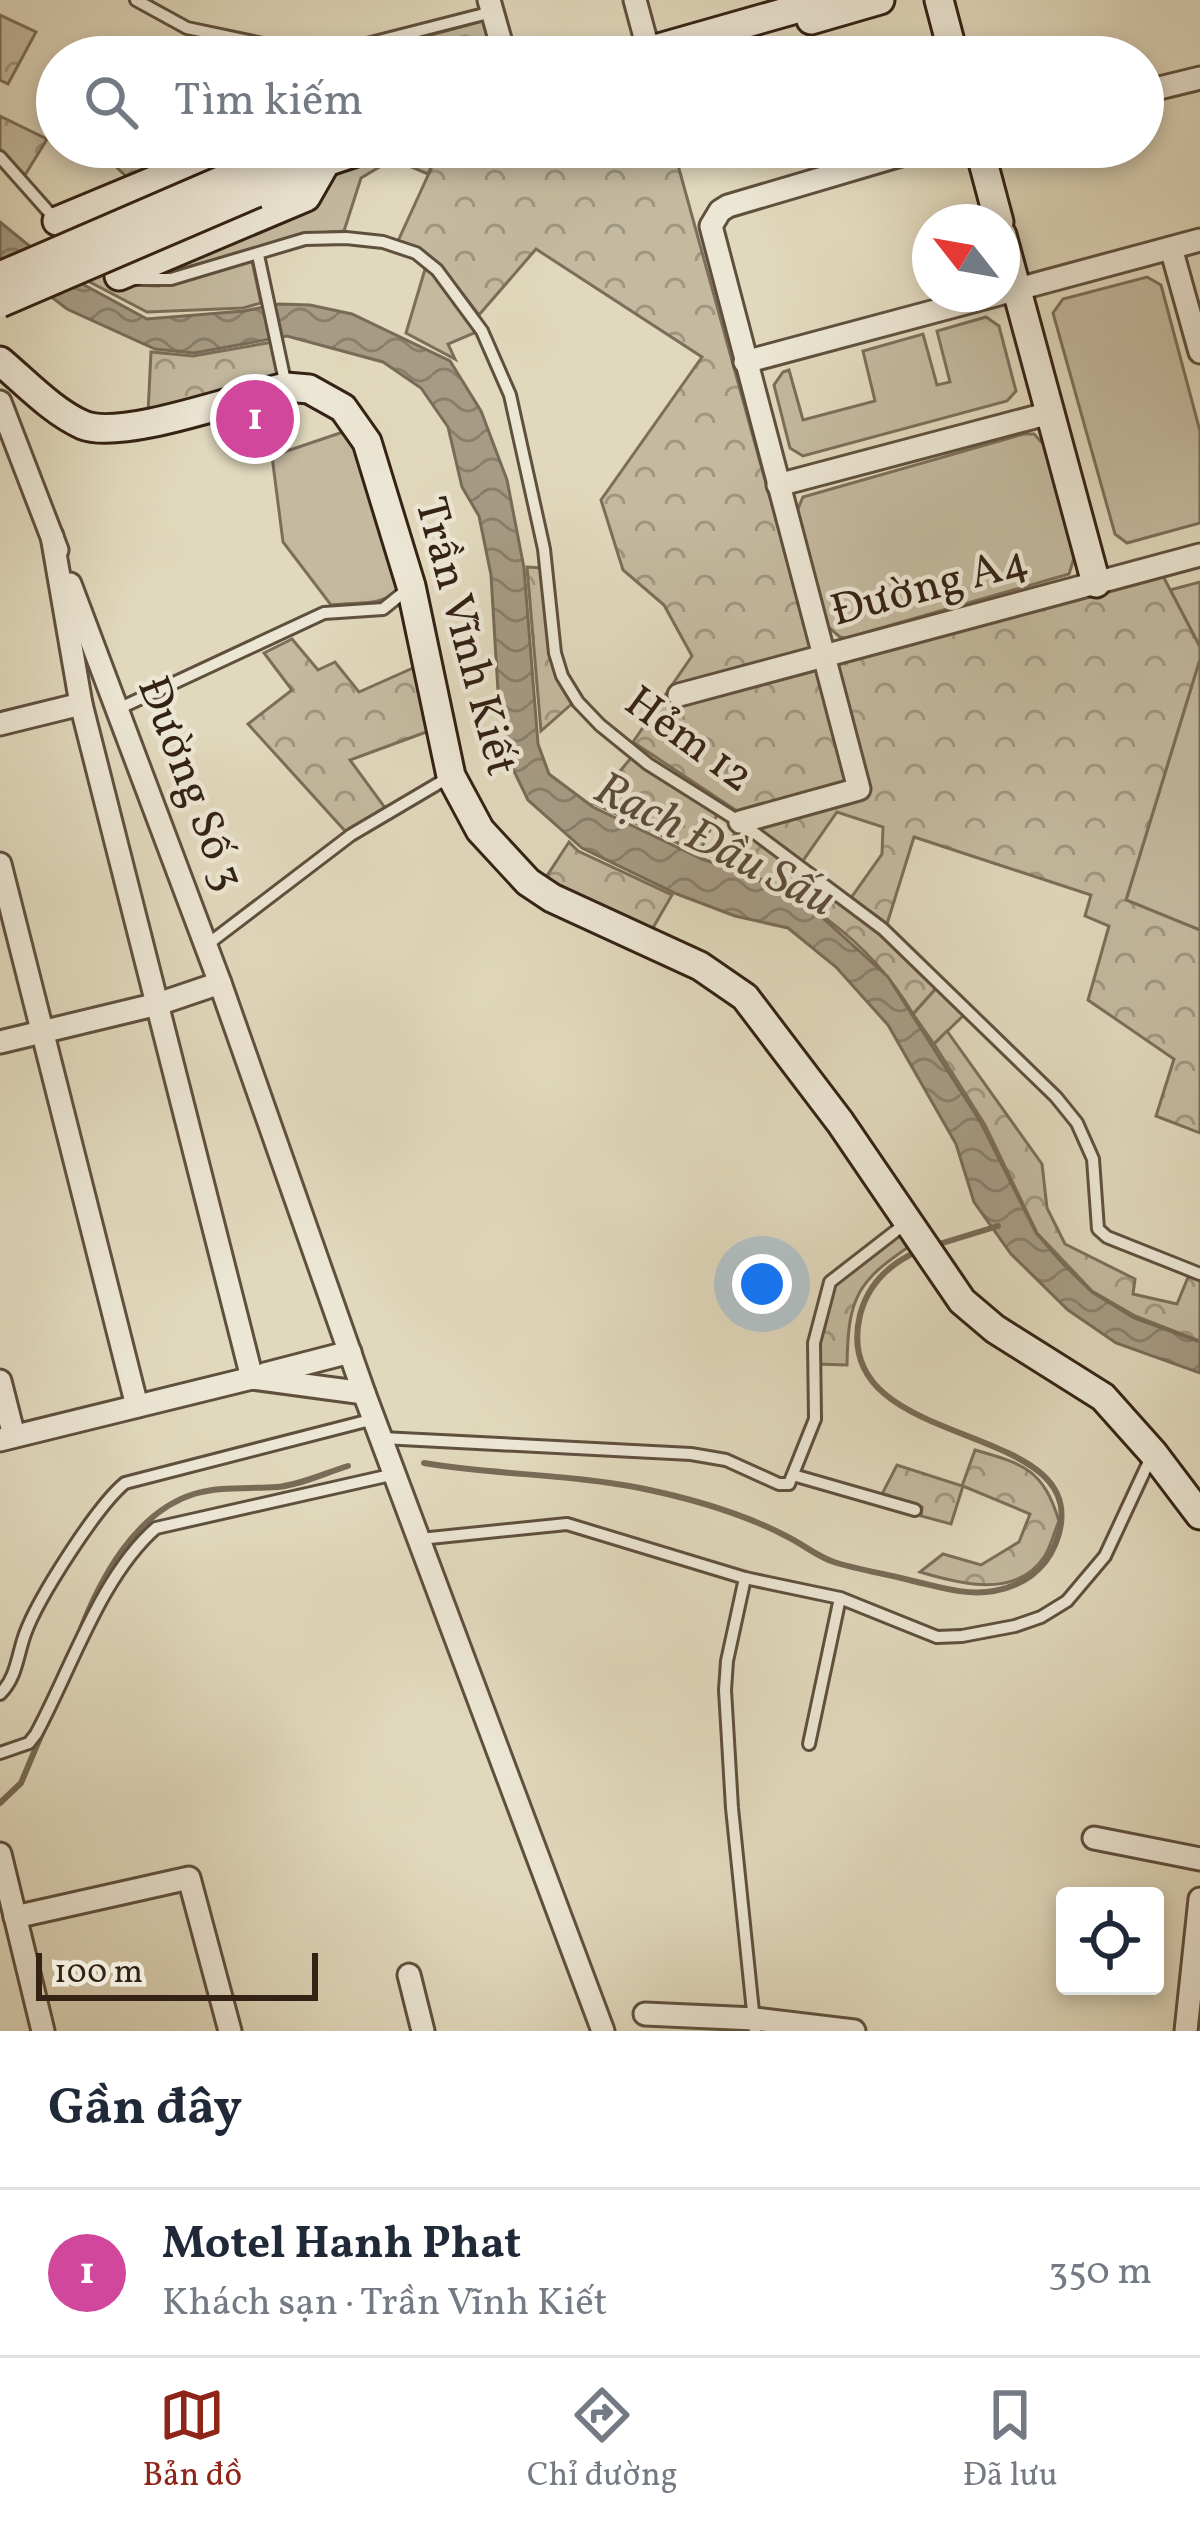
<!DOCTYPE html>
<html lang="vi">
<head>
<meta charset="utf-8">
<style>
  body { margin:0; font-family:Vollkorn,serif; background:#f2f2f3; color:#1f2937 }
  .controls { position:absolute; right:36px; bottom:36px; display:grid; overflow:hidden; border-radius:12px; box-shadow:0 6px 18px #0003 }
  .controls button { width:108px; height:108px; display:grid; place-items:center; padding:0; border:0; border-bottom:3px solid #e0e1e3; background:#fff; color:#1f2937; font:60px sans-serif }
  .compass { position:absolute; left:912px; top:204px; width:108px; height:108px; border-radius:50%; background:#fff; box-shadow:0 6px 18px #0003; rotate:301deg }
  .scale { position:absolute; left:36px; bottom:30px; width:282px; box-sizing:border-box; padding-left:12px; border:6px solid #342214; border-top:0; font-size:33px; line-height:42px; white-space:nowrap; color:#342214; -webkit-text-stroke:9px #ece6d4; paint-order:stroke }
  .you { position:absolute; left:762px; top:1284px; width:42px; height:42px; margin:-30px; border:9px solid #fff; border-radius:50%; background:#1a73e8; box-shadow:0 0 0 18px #1a73e833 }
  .badge { display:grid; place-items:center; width:78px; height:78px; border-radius:50%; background:#8f2418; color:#fff; font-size:39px; font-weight:700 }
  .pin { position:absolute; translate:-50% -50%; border:6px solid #fff; box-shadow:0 3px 12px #0006 }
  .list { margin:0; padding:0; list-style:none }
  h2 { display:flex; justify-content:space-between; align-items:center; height:156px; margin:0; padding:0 48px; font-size:51px }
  h2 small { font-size:39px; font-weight:400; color:#747a83 }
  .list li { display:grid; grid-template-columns:78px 1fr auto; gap:36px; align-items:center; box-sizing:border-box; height:168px; padding:0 48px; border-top:3px solid #e0e1e3 }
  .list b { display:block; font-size:45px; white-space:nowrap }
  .list p { margin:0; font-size:39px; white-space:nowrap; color:#747a83 }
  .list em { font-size:39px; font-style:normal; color:#747a83 }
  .icon { flex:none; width:66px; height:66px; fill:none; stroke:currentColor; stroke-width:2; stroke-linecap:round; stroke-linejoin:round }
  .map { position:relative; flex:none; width:1200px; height:2031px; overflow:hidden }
  .search { position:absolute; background:#fff; box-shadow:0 6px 18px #0003; left:36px; right:36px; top:36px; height:132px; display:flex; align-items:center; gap:30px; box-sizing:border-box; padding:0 42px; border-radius:66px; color:#747a83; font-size:45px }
  .sheet { height:324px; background:#fff }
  nav { display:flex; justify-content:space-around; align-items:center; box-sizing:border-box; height:168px; border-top:3px solid #e0e1e3; background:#fff; font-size:33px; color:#747a83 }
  nav a { display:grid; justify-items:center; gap:6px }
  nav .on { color:#8f2418 }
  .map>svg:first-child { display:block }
  .grass { fill:#c4baa0; stroke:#7c6e5a; stroke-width:3 }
  .forest { fill:url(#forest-crowns); stroke:#7c6e5a; stroke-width:3 }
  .water { fill:url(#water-waves); stroke:#786b57; stroke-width:3 }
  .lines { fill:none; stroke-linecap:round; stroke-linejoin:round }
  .stream { stroke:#786b57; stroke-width:6 }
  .lane-casing { stroke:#5f503e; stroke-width:16 }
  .street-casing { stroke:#5f503e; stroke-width:27 }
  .secondary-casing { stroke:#342214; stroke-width:33 }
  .lane { stroke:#ece6d4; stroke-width:10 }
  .street { stroke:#ece6d4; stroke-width:21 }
  .secondary { stroke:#ece6d4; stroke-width:27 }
  .secondary-bridge-casing { stroke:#342214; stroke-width:33; stroke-linecap:butt }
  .secondary-bridge { stroke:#ece6d4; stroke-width:27 }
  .labels { text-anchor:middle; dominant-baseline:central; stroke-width:9; stroke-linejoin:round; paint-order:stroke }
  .street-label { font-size:45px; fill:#342214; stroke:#ece6d4 }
  .water-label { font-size:48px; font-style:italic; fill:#5c4c3b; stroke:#ece6d4 }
</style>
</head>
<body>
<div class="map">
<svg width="1200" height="2031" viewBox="0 0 1200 2031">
  <defs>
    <pattern id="forest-crowns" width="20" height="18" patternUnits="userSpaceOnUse" patternTransform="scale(3)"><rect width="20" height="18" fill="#c4baa0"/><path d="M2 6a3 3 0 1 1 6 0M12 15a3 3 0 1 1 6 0" fill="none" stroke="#a09781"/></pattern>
    <pattern id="water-waves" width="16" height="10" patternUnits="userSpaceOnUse" patternTransform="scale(3)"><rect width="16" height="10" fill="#a69b84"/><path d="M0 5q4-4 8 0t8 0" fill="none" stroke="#887e6b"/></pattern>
  </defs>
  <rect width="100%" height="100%" fill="#e1d9bd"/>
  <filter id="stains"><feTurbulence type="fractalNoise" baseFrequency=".00167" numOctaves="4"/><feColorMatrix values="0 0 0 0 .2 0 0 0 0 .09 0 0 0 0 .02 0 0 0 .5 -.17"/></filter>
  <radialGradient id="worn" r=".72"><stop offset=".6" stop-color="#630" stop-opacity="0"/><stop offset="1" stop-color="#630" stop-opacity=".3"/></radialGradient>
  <g class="grass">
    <path d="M441,147l-13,27 -35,-15 -32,19 -17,53c-68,3 -131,35 -198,44l190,-127z"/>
    <path d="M252,261l9,42 -18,5 -96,4 -82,-43 36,4 30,12 28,1 68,-22z"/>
    <path d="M426,266l53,65 -31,13 7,15 -49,-26z"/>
    <path d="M1147,277l14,8 39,146v92l-73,20 -12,-9 -62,-221 10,-14z"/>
    <path d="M986,317l13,9 17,65 -9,10 -204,55 -13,-8 -16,-63 9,-13 6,-2 14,50 72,-19 -12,-50 60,-17 14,51 13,-3 -13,-51z"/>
    <path d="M349,430l55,157c-25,21 -44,14 -73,18l-48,-63 -11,-86z"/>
    <path d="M1024,434h10l11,12 29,112 -5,16 -223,64 -6,-1 -13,-11 -30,-115 6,-14z"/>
    <path d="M1200,582v65l-30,-57z"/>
    <path d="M1200,659v271l-74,-30z"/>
    <path d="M938,986l28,27 -32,31 -21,-30z"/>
  </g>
  <g class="forest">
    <path d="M0,15l36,17 -28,52 -8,-4z"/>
    <path d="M486,20l11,37h-146z"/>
    <path d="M0,116l47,23 -22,36 -25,-26z"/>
    <path d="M123,147h77l-73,30 -16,-15z"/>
    <path d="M441,147h232l139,503 -142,38 22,-32 -28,-51 -41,-35 -22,-70 101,-143 -166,-108 -57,66c-24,-31 -43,-61 -81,-74z"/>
    <path d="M273,342l5,34 -130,37 3,-61 42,4z"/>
    <path d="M527,567l16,1 9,88 23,45 -34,30z"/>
    <path d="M1163,576l37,71v12l-74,241 74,30v203l-44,-17 18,-57 -86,-59 21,-74 -24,-10 6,-21 -177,-58 -27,87 -36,-26 31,-44 1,-27 -46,-15 -35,50 -47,-35 114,-32 -34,-131z"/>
    <path d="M292,639l26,31 17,-8 24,30 54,-24 16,63 -79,29 36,49 -39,24 -99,-109 44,-34 -28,-37z"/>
    <path d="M816,667l34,117 -110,29 -107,-71 33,-48 3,8z"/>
    <path d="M631,758l86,57 -18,38 -106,-50z"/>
    <path d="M738,827l141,103 59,56 -25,28c-44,-75 -113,-121 -193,-153z"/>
    <path d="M569,842l9,9 94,44 -22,38 -107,-51z"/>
    <path d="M947,1031l95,133 5,44 18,36 70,35 -2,15 44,10 12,-29 11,4v62l-65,-25 -43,-25 -55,-58 -52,-108 -51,-81z"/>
    <path d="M905,1229l8,15c-56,37 -65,53 -66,121l-32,-1 19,-79z"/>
    <path d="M975,1450c50,14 68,20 84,71 -5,11 -8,26 -15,36 -28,42 -84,27 -124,15l23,-18 38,11 38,-23 11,-28 -67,-28 -12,38 -30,-8 1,-9 -40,-13 15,-29 65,21z"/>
  </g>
  <path class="water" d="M0,222l64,52 83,45 97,-8 35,-7 31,1 42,9 98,47 31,50 26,69 17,88 14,176 11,30 44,33 105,50 75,29 43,26 72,65 93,146 55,110 26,30 30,29 42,26 66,24v31l-84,-30 -48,-33 -57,-56 -37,-52 -18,-58 -68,-119 -52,-58 -48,-39 -53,-12 -58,-22 -95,-46 -54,-48 -16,-33 -14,-76 -7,-116 -12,-59 -17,-29 -14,-60 -27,-39 -38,-26 -96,-26 -93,17 -39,-4 -88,-40 -67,-52z"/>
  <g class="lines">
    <g class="stream">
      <path d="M936,1245l62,-19"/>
      <path d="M424,1463c71,12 145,11 216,25 49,10 102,25 146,48 17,8 30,20 48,26 25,8 53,12 79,19 26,6 54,15 81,10 28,-5 51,-21 61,-46 53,-130 -229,-87 -195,-230 8,-31 29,-51 58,-64"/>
      <path d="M79,1634c20,-53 56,-122 115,-140 26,-8 55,-5 83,-7 23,-2 48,-14 71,-21"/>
      <path d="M0,1803l21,-20 27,-64"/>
    </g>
    <g class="lane-casing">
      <g id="lane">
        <path d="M136,0l51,28 133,28 172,-44"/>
        <path d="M0,157l55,62"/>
        <path d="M258,255l28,131"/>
        <path d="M128,279h43l134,-40 41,-1 37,4 33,11 21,17 45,61 28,64 34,154 11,104 7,23 16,26 22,23 48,39 92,58 143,107 173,168 21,26 16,36 5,70 9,8 93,37"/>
        <path d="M118,709l206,-96 59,-4 26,-21"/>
        <path d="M208,944l143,-109 100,-59"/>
        <path d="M382,1438l309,16 35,6 53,24h10l26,-65 -1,-76 16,-61 76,-59"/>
        <path d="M793,1475l122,35"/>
        <path d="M420,1539l147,-15 178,54 95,20 97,39 25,-1 53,-10 26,-9 26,-16 38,-45 47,-101"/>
        <path d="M745,1578l-18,83 -2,29 7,118 23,223"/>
        <path d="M0,1694c17,-17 17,-38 25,-60 13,-36 72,-128 100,-151l249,-64"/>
        <path d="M809,1744l31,-146"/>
        <path d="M0,1753l29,-10 7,-9c35,-64 64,-157 120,-206l239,-54"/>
      </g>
    </g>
    <g class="street-casing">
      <g id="street">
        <path d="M489,0l16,57"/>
        <path d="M635,0l14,52"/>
        <path d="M1143,92l57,-14"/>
        <path d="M1171,248l29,104"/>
        <path d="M1003,293l197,-53"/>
        <path d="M745,362l254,-68"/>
        <path d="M0,402l57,148"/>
        <path d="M778,485l272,-72"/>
        <path d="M679,695l521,-140"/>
        <path d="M0,724l81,-20"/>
        <path d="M740,822l119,-33 -148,-563 9,-15 8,-5 200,-59"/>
        <path d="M0,864l137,542"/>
        <path d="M220,983l144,410 239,638"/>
        <path d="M0,1042l158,-38 62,-21 -150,-399"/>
        <path d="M265,1374l85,-22"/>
        <path d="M252,1378l112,15"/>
        <path d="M0,1381l14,55"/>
        <path d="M0,1440l252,-62 -171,-674 -29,-168"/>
        <path d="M1094,1838l106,21"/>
        <path d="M0,1854l43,177"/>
        <path d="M15,1917l174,-39 41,153"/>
        <path d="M409,1975l14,56"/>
        <path d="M645,2014l110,5 99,12"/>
        <path d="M1186,2031l14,-132"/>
      </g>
    </g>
    <g class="secondary-casing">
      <g id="secondary">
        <path d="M939,0l15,57"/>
        <path d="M811,20l69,-20"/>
        <path d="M627,57l201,-57"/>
        <path d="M979,147l20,75"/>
        <path d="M241,172l69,-25"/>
        <path d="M256,193l70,-31 45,-15"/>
        <path d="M57,221l178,-74"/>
        <path d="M1002,235l94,348"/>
        <path d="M119,276l187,-79 20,-35"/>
        <path d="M0,361c25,21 53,51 83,64 39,16 157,-28 203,-38l23,2 34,19 24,34 44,144 40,190 29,54 48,52 24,16 148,68 45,31 95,125 122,179 33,28 108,68 50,56 47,62"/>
      </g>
    </g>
    <use href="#lane" class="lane"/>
    <use href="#street" class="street"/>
    <use href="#secondary" class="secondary"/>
    <g class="secondary-bridge-casing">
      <g id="secondary-bridge">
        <path d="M0,276l241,-104"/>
        <path d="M0,303l256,-110"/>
      </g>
    </g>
    <use href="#secondary-bridge" class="secondary-bridge"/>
  </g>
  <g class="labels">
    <g class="street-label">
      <text transform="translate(930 588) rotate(-15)">Đường A4</text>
      <text transform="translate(464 637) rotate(75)">Trần Vĩnh Kiết</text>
      <text transform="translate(688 741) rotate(36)">Hẻm 12</text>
      <text transform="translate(189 784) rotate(69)">Đường Số 3</text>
    </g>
    <g class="water-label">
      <text transform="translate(714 846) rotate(27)">Rạch Đầu Sấu</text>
    </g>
  </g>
  <rect width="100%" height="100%" filter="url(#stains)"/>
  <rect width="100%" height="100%" fill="url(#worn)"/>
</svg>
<div class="controls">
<button><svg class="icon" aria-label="locate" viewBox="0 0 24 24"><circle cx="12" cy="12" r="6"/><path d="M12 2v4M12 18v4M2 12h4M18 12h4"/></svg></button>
</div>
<svg class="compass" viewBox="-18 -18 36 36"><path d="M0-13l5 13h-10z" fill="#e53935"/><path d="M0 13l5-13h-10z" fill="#747a83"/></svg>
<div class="scale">100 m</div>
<div class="you"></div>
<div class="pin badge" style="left:255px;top:419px;background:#d1479c">1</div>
<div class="search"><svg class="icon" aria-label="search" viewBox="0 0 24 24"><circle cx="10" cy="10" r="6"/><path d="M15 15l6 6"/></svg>Tìm kiếm</div>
</div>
<section class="sheet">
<h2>Gần đây<small></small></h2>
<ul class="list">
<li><span class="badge" style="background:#d1479c">1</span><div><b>Motel Hanh Phat</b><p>Khách sạn · Trần Vĩnh Kiết</p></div><em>350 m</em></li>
</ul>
</section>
<nav>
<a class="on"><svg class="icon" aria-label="map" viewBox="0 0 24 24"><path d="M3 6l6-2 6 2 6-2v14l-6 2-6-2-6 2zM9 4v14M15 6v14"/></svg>Bản đồ</a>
<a><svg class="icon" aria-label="directions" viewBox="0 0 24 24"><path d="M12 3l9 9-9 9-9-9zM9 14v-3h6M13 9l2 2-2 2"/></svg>Chỉ đường</a>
<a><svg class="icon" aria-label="saved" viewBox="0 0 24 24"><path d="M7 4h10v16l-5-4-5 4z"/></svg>Đã lưu</a>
</nav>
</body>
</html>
